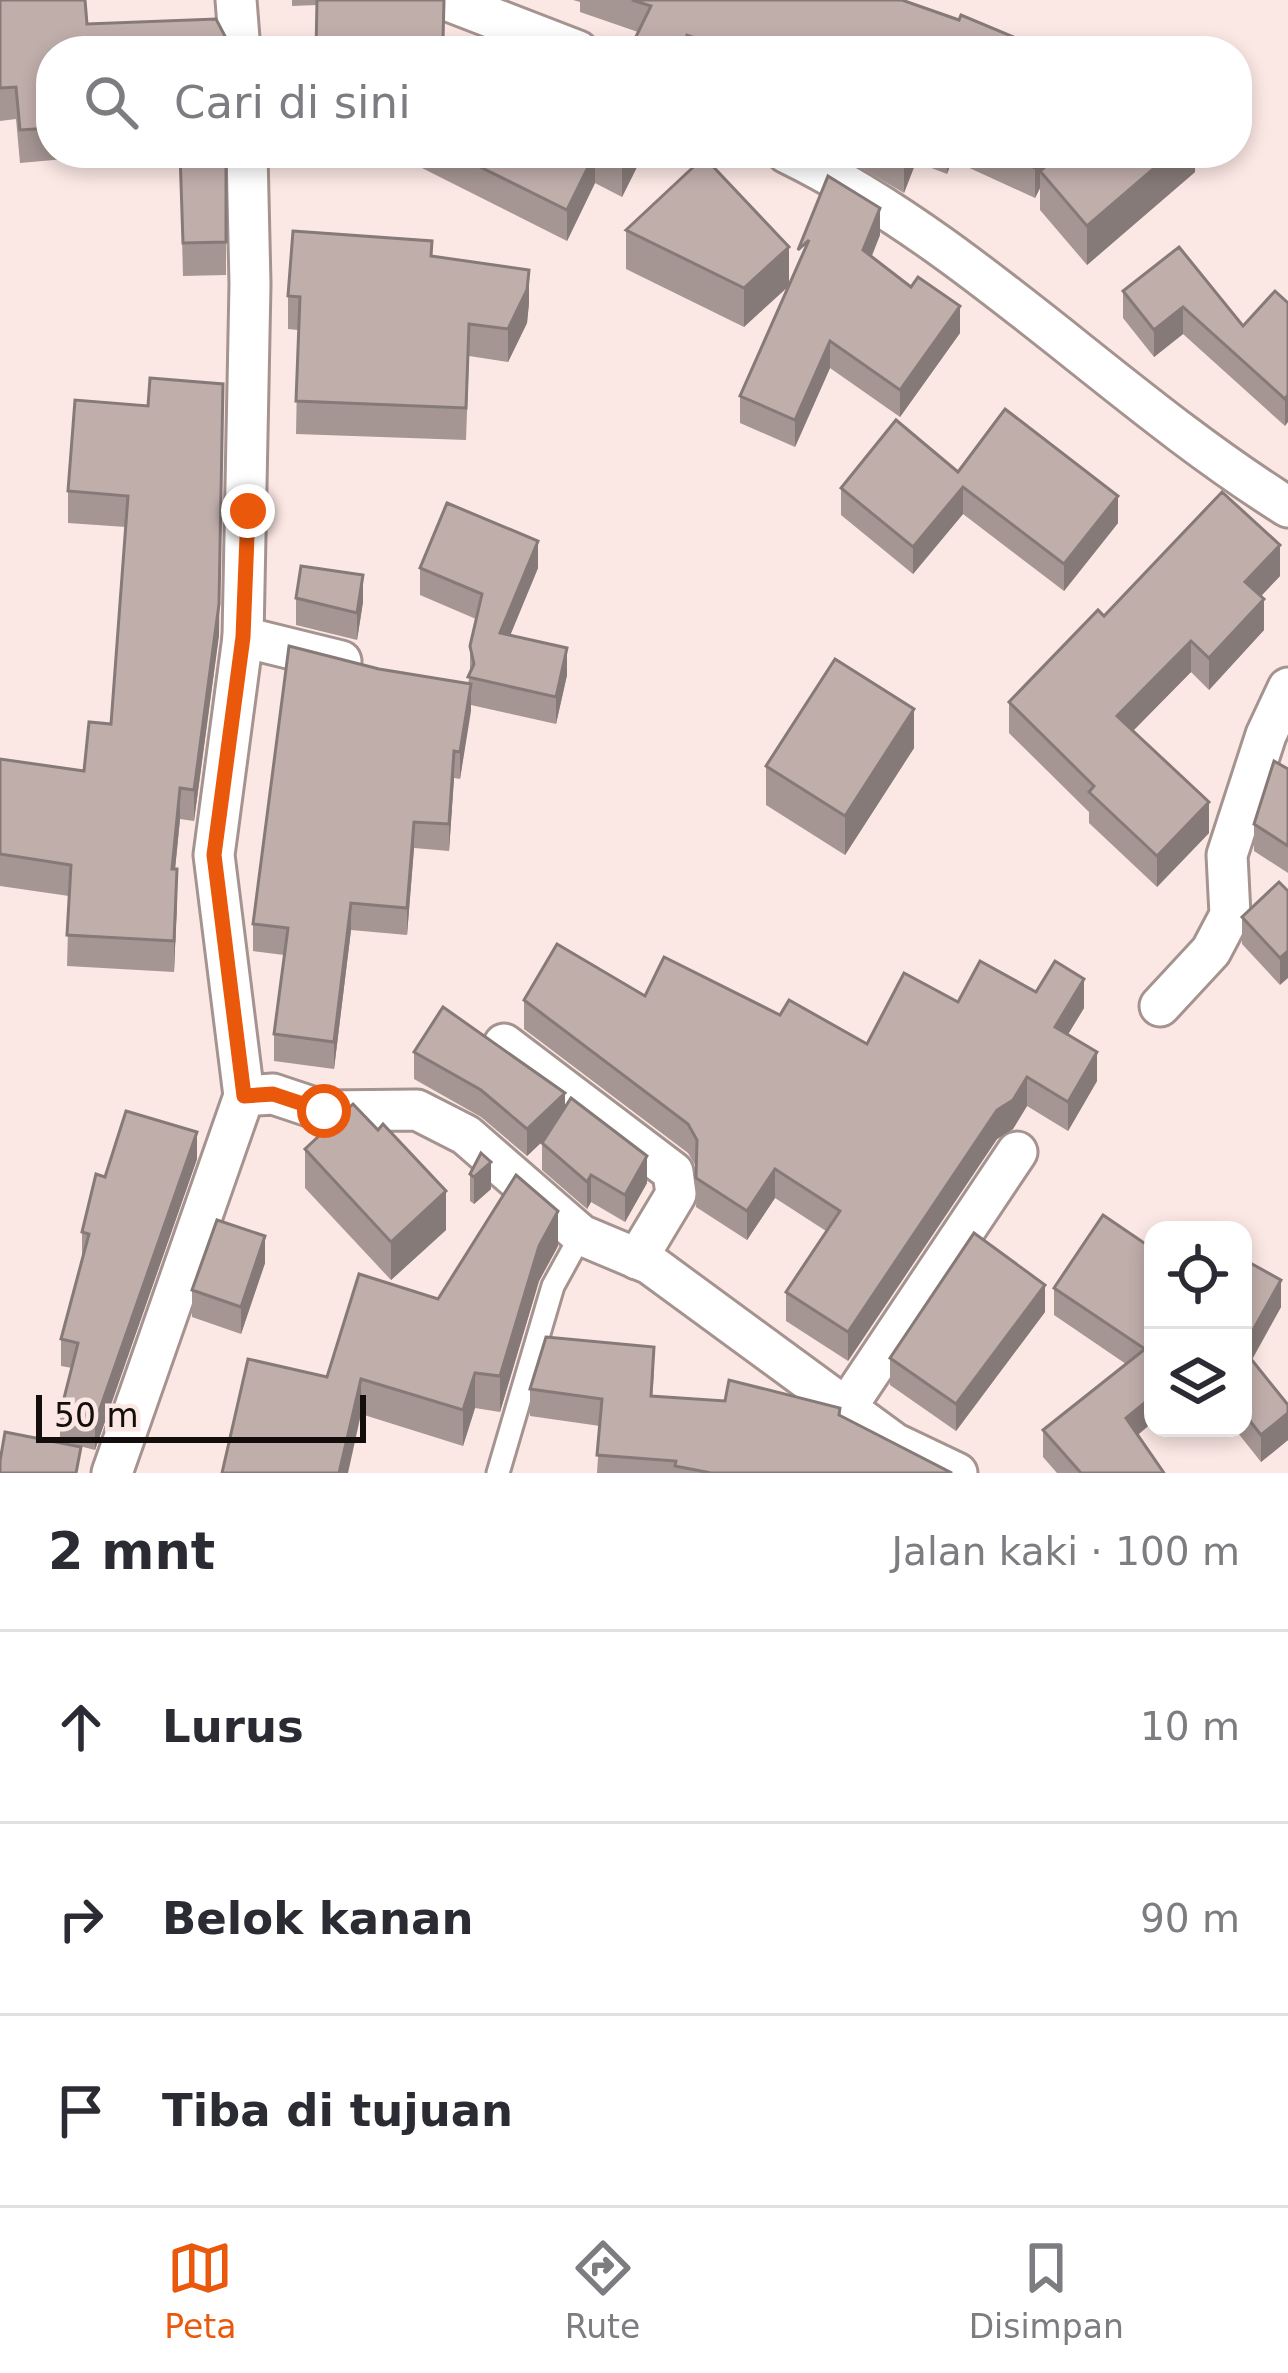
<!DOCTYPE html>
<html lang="id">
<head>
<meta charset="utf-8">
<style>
  body { margin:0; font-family:"DejaVu Sans",sans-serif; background:#f7f7f7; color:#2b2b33 }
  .controls { position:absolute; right:36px; bottom:36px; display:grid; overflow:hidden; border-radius:24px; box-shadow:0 6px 18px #0003 }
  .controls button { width:108px; height:108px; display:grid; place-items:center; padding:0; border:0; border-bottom:3px solid #e1e1e2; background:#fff; color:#2b2b33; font:60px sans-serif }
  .scale { position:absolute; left:36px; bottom:30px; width:330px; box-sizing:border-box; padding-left:12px; border:6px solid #130d0c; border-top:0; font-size:33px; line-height:42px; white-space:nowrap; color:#130d0c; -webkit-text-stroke:9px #fbe7e4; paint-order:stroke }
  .stop { position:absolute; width:36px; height:36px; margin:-27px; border:9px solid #ea580c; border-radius:50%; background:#fff }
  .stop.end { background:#ea580c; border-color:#fff; box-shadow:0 3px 12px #0008 }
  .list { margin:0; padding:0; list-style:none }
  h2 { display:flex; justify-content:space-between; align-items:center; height:156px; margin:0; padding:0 48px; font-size:51px }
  h2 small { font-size:39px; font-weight:400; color:#7c7c81 }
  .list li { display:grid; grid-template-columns:78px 1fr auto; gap:36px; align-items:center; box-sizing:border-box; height:192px; padding:0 48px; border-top:3px solid #e1e1e2 }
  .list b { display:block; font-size:45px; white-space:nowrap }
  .list em { font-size:39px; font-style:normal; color:#7c7c81 }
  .icon { flex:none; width:66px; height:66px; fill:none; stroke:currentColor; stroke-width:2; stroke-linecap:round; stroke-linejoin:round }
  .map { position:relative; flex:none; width:1288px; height:1473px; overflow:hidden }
  .search { position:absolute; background:#fff; box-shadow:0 6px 18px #0003; left:36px; right:36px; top:36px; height:132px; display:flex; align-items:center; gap:30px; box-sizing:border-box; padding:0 42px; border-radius:48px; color:#7c7c81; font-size:45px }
  .sheet { height:732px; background:#fff }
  nav { display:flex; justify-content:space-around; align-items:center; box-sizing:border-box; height:168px; border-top:3px solid #e1e1e2; background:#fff; font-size:33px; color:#7c7c81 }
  nav a { display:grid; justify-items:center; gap:6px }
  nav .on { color:#ea580c }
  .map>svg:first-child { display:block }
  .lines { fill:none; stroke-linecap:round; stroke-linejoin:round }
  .service-casing { stroke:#a59390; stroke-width:27 }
  .minor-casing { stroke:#a59390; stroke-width:45 }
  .service { stroke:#fff; stroke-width:21 }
  .minor { stroke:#fff; stroke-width:39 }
  .wall { fill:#a59693 }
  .shaded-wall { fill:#867a78 }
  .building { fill:#c0aeab; stroke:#867a78; stroke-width:3 }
  .route { stroke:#ea580c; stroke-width:15 }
</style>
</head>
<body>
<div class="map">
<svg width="1288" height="1473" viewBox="0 0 1288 1473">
  <rect width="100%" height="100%" fill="#fbe7e4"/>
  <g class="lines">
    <g class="service-casing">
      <path id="service" d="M498,1473l55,-187 28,-51"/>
    </g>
    <g class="minor-casing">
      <g id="minor">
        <path d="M236,0l4,51"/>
        <path d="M446,0l132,51"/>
        <path d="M787,153c186,91 327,245 501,354"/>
        <path d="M243,637l98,24"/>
        <path d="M1160,1006l51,-55 19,-36 -3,-60 39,-120 22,-47"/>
        <path d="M504,1044l169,128 3,22 -39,65"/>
        <path d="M244,1096l29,-2 51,17 93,-1 49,25 115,100 69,29 244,179 63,30"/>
        <path d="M846,1408l171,-256"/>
        <path d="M112,1473l132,-377 -30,-241 29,-218 7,-353 -3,-131"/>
      </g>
    </g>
    <use href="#service" class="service"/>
    <use href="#minor" class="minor"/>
  </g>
  <g class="wall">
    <path d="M0,0l51,51v102h175v122l-43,1 -3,-115 -70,3 -1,-9 -89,8 -4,-44 -16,2z"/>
    <path d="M292,0h152l-152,6z"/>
    <path d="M573,0h329l145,51h-418l9,-19 -58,-20v-10z"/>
    <path d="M385,153h259l-22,44 -27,-14 -28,58 -153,-77 -29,-1z"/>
    <path d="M836,153h220l-4,7 143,-7v19l-108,93 -47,-55v-22l-5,10 -83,-38 -5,14 -31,-12 -12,31z"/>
    <path d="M626,230l163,17 -45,80 -118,-58z"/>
    <path d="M880,235l-8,21 88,77 -60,84 -70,-49 -35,79 -55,-24v-27z"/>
    <path d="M1179,247l64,79 45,-23 -3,123 -102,-92 -29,23 -31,-39v-27z"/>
    <path d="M432,256l97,47 -2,20 -19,39 -39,-6 -3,84 -170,-6 2,-104 -10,-1v-33z"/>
    <path d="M75,400l144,235 -25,186 -14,-2 -5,50 2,31 -3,72 -107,-6 2,-70 -69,-10v-127l84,12 27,-47 15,-197 -58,-4v-32z"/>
    <path d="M958,472l160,51 -54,68 -101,-77 -50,60 -72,-59v-27z"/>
    <path d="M420,568h118l-28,67 57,40 -11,49 -85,-19 -11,74 -6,-1 -5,73 -35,-3 -7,87 -56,-5 -17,139 -60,-8v-27l10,-79 -31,-4v-27l126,-255 89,15 2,-11v-27l6,-27 -56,-24z"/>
    <path d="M1280,576l-19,20 3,34 -55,60 -18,-18 -58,59 76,102 -52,54 -68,-64v-11l-80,-79v-31l95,-86z"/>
    <path d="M296,598l67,4 -6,38 -61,-15z"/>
    <path d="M914,748l-69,107 -79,-50v-39z"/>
    <path d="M1288,769v104l-34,-22v-27z"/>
    <path d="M1288,891l-8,94 -38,-41v-27z"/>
    <path d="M1036,992l48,16 -16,26 29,47 -29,50 -41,-25 -14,23 -16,10 -149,222 -62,-40v-29l40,-61 -51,-33 -28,42 -51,-33 1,-39 -9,-15 -164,-124v-29l121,-4 135,19 87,29 91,-42z"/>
    <path d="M414,1052l151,55 82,76 -22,39 -34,-20 -4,7 -45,-39v-27l3,-4 -18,17 -46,-39 -67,-38z"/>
    <path d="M305,1149l141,81 -55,50 -86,-92z"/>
    <path d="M197,1159l-102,291 -35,-9v-27l12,-46 -11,-2v-27l21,-80v-27l23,-55z"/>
    <path d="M470,1174l21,15 -17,15 -4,-3z"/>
    <path d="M558,1246l-19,35 -39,131 -25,-4 -12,38 -102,-32 -34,-37 111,-78z"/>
    <path d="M1153,1249l-15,186 26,38h-107l-14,-16v-27l83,-66 -72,-49v-27z"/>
    <path d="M1243,1259l38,48 -29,53 36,45v35l-27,22 -27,-34h9z"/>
    <path d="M265,1263l-24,71 -49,-17v-27z"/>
    <path d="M1045,1312l-89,119 -66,-46v-27z"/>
    <path d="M654,1374l-2,22 188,20 112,57h-355l3,-47 -70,-10v-27z"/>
  </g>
  <g class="shaded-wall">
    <path d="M687,35v16h-8z"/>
    <path d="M595,153v30l-28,58v-31z"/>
    <path d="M629,153h15l-22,44v-31z"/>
    <path d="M908,153h8v9l-12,31v-30z"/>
    <path d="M947,153h5v7l-5,14z"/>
    <path d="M1042,153h14l-11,24 -5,-6v17l-5,10v-30z"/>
    <path d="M1172,153h23v19l-108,93v-39z"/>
    <path d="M880,208v27l-17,41v-26z"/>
    <path d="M789,247v39l-45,41v-39z"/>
    <path d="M529,270v33l-2,20 -19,39v-33z"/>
    <path d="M960,306v27l-60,84v-27z"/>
    <path d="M1183,307v27l-29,23v-27z"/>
    <path d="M830,341v27l-35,79v-27z"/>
    <path d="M223,384l-4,251 -25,186v-31z"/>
    <path d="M1288,395v27l-3,4v-27z"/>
    <path d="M963,487v27l-50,60v-27z"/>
    <path d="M1118,496v27l-54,68v-27z"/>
    <path d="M538,541v27l-38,92v-27z"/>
    <path d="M1280,545v31l-35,37v-31z"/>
    <path d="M363,575v27l-6,38v-27z"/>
    <path d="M1264,599v31l-55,60v-32z"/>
    <path d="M1191,641v31l-74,75v-31z"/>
    <path d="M567,648v27l-11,49v-27z"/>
    <path d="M471,684v27l-11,68v-27z"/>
    <path d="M914,709v39l-69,107v-39z"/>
    <path d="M454,751v27l-5,73v-27z"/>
    <path d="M180,788v31l-8,81v-31z"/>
    <path d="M1209,802v31l-52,54v-31z"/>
    <path d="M414,822v26l-7,87v-27z"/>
    <path d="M177,869v31l-3,72v-31z"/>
    <path d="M351,903v27l-17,139v-27z"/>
    <path d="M1288,951v27l-8,7v-27z"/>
    <path d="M1084,979v29l-29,48v-29z"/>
    <path d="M1097,1052v29l-29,50v-29z"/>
    <path d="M1027,1077v29l-14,23 -16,10 -149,222v-29l149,-222z"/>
    <path d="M565,1093v27l-38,36v-27z"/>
    <path d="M197,1132v27l-102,291v-27z"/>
    <path d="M647,1156v27l-22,39v-27z"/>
    <path d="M491,1162v27l-17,15v-27z"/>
    <path d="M775,1169v29l-28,42v-29z"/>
    <path d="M591,1175v27l-4,7v-27z"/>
    <path d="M446,1191v39l-55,50v-38z"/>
    <path d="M558,1211v35l-19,35 -39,131v-36l39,-130z"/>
    <path d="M265,1236v27l-24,71v-27z"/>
    <path d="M1281,1280v27l-38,68v-27z"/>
    <path d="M1045,1285v27l-89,119v-27z"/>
    <path d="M475,1373v35l-12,38v-36z"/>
    <path d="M361,1379v35l-13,59h-9z"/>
    <path d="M1153,1396v26l-27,23v-27z"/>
    <path d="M1288,1413v27l-27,22v-27z"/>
  </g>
  <g class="building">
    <path d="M0,0h85l2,24 129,-5 10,19v13h-175v77l-31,2 -4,-43 -16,1z"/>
    <path d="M317,0h127l-1,41 19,10h-146z"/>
    <path d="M632,0h270l57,20 2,-5 86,36h-316l-44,-16 -8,16h-50l22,-45z"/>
    <path d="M180,153h46v89l-43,1z"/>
    <path d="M452,153h143l-28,57z"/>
    <path d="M595,153h34l-7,13z"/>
    <path d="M888,153h20l-4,10z"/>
    <path d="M1003,153h39l-7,15z"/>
    <path d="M1061,153h111l-85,73 -47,-55z"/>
    <path d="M704,157l85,90 -45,41 -118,-58z"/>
    <path d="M828,176l52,32 -17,42 48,37 7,-10 42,29 -60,84 -70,-49 -35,79 -55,-24 69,-156 -11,10z"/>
    <path d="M293,231l139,10 -1,15 98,14 -2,20 -19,39 -39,-5 -3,84 -170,-7 4,-104 -12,-1z"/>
    <path d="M1179,247l64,79 32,-35 13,12v92l-3,4 -102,-92 -29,23 -31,-39z"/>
    <path d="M150,378l73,6 -4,220 -25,186 -14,-2 -8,81h5l-3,72 -107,-6 4,-70 -71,-11v-95l84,12 5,-49 22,2 17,-228 -60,-5 7,-91 73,6z"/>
    <path d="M1005,409l113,87 -54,68 -101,-77 -50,60 -72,-59 55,-68 62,52z"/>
    <path d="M1222,492l58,53 -35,37 19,17 -55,59 -18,-17 -74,75 92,86 -52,54 -68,-64 5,-6 -85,-84 89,-92 6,6z"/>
    <path d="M447,503l91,38 -38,92 67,15 -11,49 -88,-20 6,-13 -4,-18 12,-52 -62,-26z"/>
    <path d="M301,566l62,9 -6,38 -61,-15z"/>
    <path d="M289,646l90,23 92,15 -11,68 -6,-1 -5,73 -35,-2 -7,86 -56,-5 -17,139 -60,-8 14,-106 -35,-4z"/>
    <path d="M835,659l79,50 -69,107 -79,-50z"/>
    <path d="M1274,761l14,8v77l-34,-22z"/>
    <path d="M1279,882l9,9v60l-8,7 -38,-41z"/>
    <path d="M557,944l88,52 19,-39 116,58 9,-15 78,44 37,-71 54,29 22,-41 56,31 19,-31 29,18 -29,48 42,25 -29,50 -41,-25 -14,23 -16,10 -149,222 -62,-40 54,-81 -65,-42 -28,42 -51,-33 1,-38 -9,-16 -164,-124z"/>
    <path d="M443,1007l122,86 -38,36 -46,-39 -67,-38z"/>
    <path d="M571,1098l76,58 -22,39 -34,-20 -4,7 -45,-39z"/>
    <path d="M353,1104l25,26 5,-6 63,67 -55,51 -86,-93z"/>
    <path d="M126,1111l71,21 -102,291 -35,-9 18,-71 -17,-4 28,-105 -7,-2 14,-58 9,3z"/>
    <path d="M481,1153l10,9 -17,15 -4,-3z"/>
    <path d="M516,1175l42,36 -19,35 -39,130 -25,-3 -12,37 -102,-31 -22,94h-117l26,-114 79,18 32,-103 79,25z"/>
    <path d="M1103,1215l50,34v147l-27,22 38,55h-83l-38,-43 102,-81 -91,-61z"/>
    <path d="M217,1220l48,16 -24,71 -49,-17z"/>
    <path d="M974,1233l71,52 -89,119 -66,-46z"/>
    <path d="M1243,1259l38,21 -38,68z"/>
    <path d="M546,1337l108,10 -3,49 74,5 4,-21 111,28 -1,7 113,58h-241l-36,-7 1,-5 -79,-6 5,-56 -72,-10z"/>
    <path d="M1243,1349l45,56v8l-27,22 -18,-23z"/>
    <path d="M5,1432l76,15 -5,26h-76v-12z"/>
  </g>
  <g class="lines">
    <path class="route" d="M248,511l-5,126 -29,218 30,241 29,-2 51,17"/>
  </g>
</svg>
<div class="controls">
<button><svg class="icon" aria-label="locate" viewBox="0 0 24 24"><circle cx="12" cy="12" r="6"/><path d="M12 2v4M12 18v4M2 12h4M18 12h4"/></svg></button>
<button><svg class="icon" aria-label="layers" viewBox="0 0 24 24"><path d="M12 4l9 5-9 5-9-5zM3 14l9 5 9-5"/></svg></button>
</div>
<div class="scale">50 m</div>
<div class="stop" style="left:324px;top:1111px"></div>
<div class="stop end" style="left:248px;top:511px"></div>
<div class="search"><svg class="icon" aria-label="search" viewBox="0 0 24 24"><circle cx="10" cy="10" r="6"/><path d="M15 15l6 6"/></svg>Cari di sini</div>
</div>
<section class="sheet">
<h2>2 mnt<small>Jalan kaki · 100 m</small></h2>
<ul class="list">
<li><svg class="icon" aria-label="ahead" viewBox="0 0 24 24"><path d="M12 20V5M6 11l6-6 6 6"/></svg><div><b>Lurus</b></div><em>10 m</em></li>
<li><svg class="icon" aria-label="right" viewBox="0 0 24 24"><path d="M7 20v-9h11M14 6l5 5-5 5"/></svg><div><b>Belok kanan</b></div><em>90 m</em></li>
<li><svg class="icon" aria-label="arrive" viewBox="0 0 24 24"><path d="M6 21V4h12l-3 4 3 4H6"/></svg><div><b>Tiba di tujuan</b></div></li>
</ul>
</section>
<nav>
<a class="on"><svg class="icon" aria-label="map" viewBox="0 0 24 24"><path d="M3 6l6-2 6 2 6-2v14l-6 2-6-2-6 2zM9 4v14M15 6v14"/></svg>Peta</a>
<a><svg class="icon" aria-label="directions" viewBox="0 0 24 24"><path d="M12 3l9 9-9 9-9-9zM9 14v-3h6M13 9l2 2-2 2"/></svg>Rute</a>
<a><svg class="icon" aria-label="saved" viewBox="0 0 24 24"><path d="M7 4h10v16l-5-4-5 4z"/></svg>Disimpan</a>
</nav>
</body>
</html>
